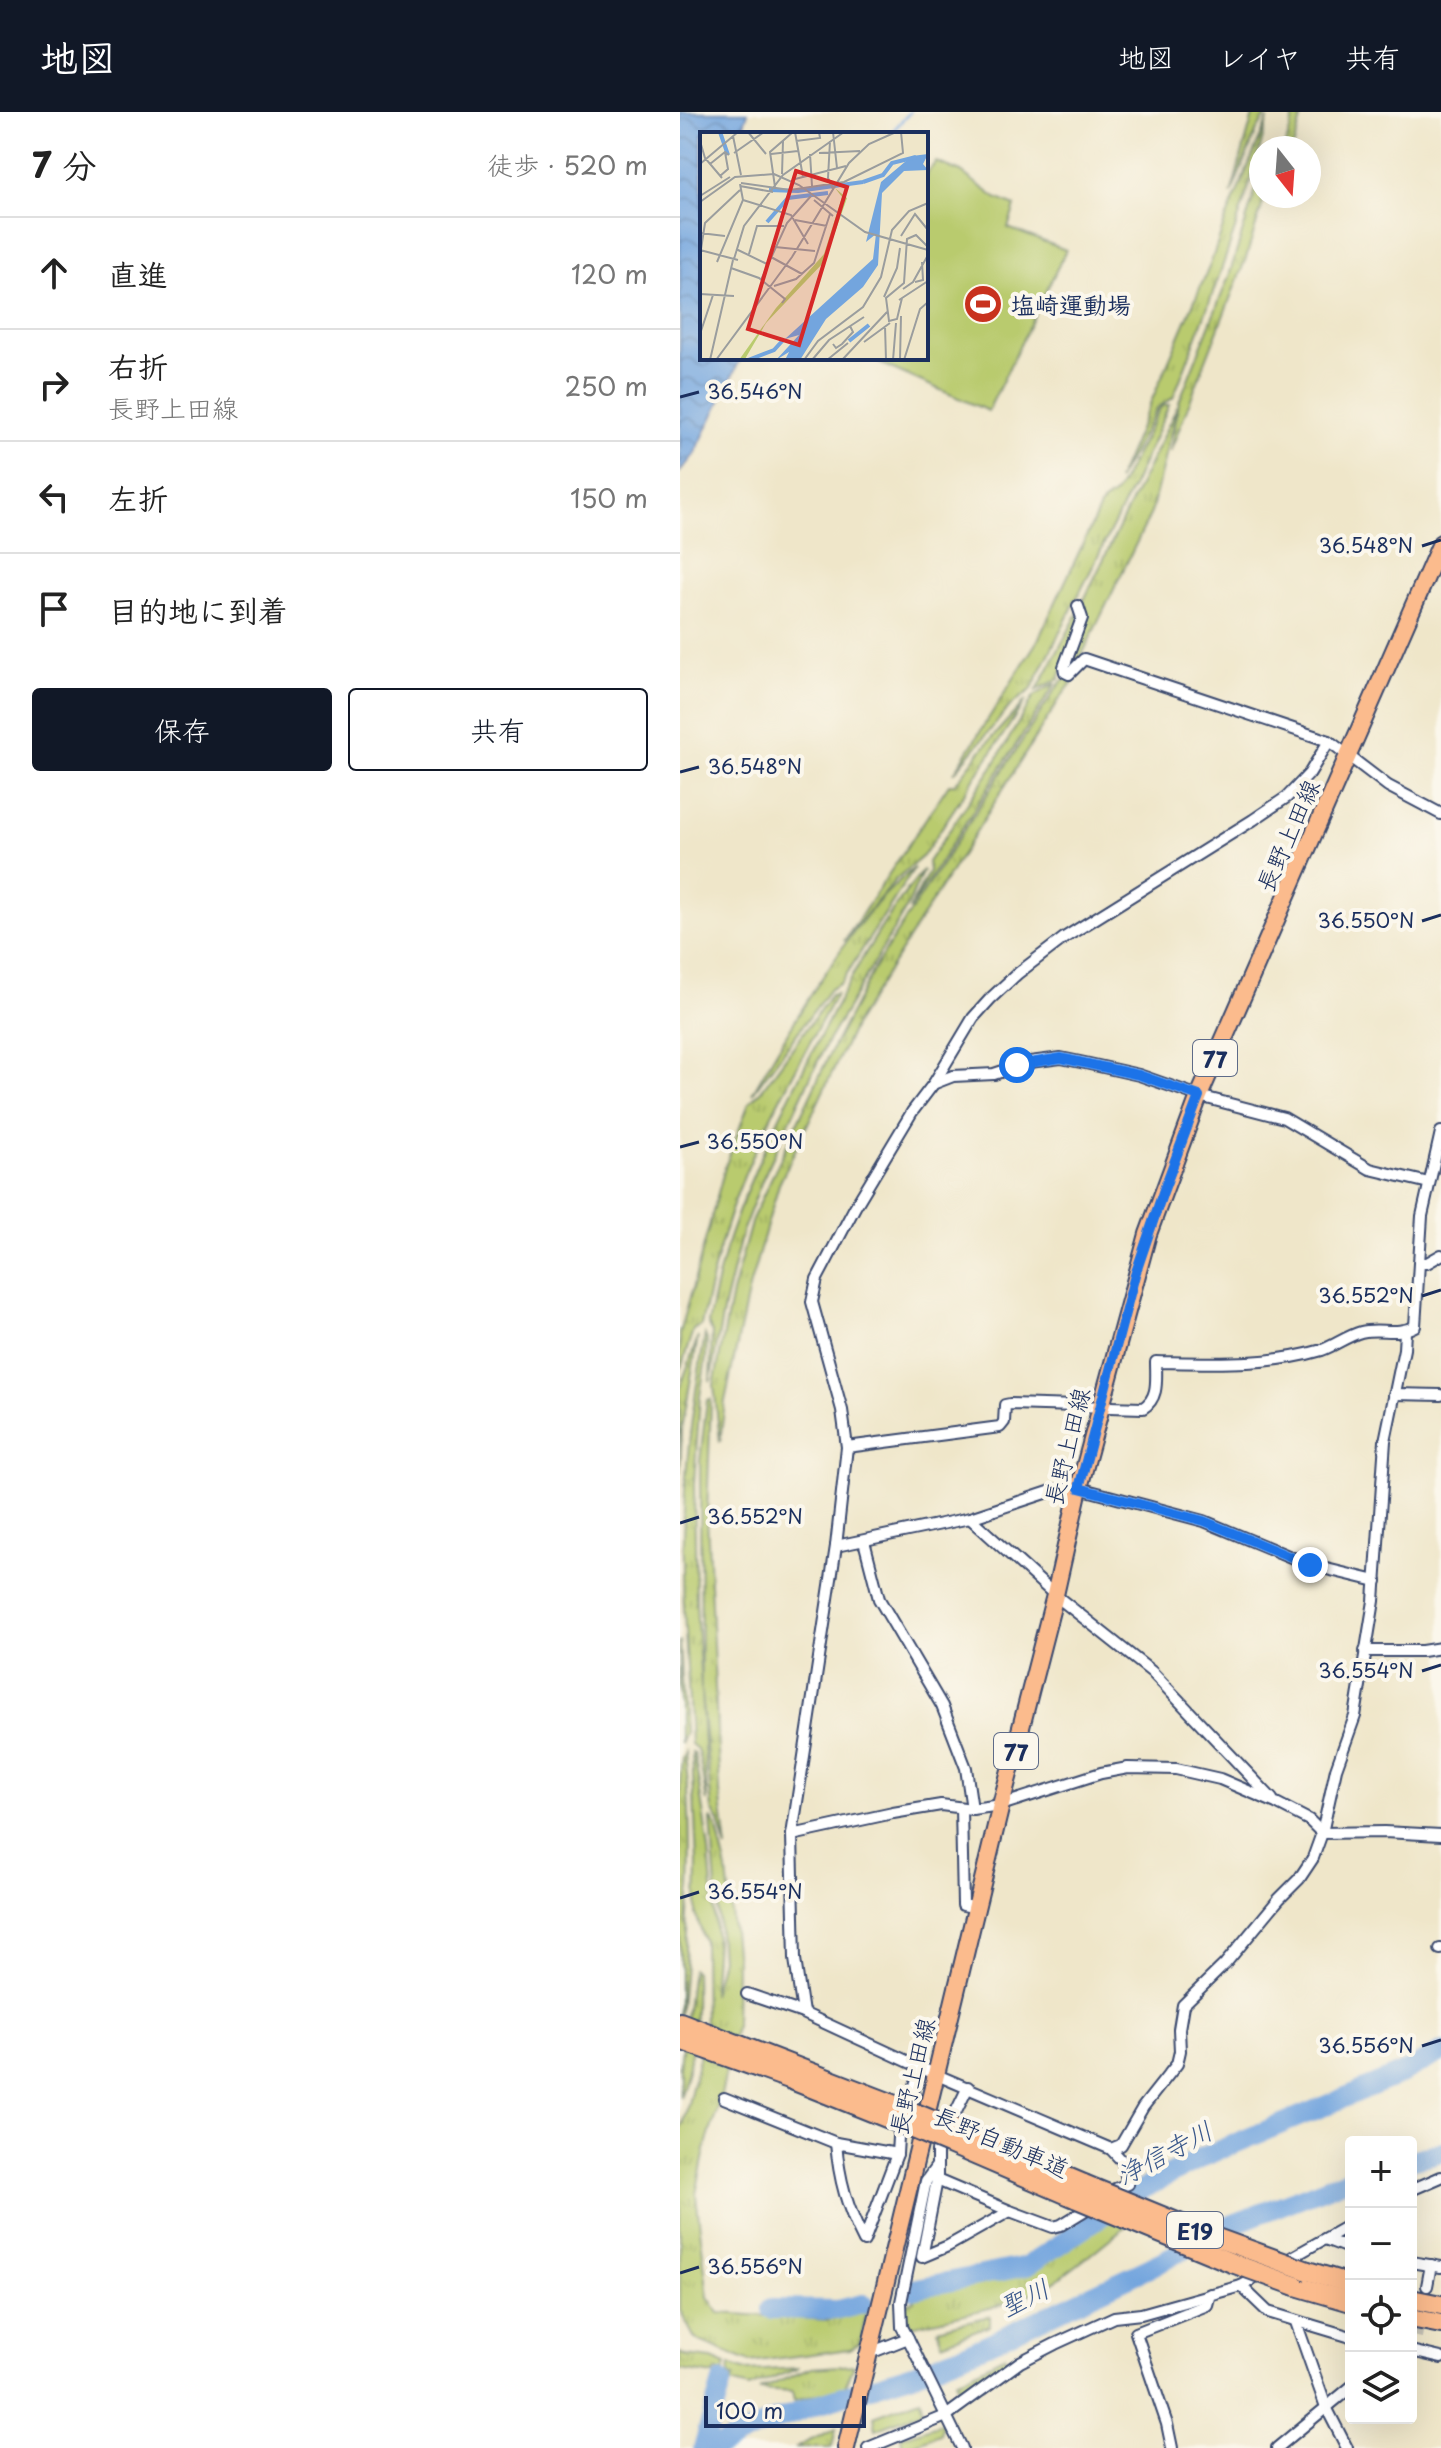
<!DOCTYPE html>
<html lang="ja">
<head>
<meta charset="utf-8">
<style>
  body { margin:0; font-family:"Playpen Sans","Klee One",sans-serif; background:#f6f6f6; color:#222 }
  .controls { position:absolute; right:24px; bottom:24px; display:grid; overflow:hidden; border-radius:8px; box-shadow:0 8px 32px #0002 }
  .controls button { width:72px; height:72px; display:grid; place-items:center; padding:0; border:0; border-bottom:2px solid #e0e0e0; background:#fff; color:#222; font:40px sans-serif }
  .compass { position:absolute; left:569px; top:24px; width:72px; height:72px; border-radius:50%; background:#fff; box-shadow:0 8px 32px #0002; rotate:163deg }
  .scale { position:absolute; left:24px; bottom:20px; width:162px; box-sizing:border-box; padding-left:8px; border:4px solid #1b2f5e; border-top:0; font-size:22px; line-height:28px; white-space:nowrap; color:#1b2f5e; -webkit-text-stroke:6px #fbf7ec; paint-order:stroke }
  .stop { position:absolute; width:24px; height:24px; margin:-18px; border:6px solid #1a73e8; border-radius:50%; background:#fff }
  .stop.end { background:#1a73e8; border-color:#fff; box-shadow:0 2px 8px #0008 }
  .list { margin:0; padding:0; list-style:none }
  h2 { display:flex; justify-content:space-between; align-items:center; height:104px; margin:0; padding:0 32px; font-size:34px }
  h2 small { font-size:26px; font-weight:400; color:#767676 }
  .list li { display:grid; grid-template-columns:52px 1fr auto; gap:24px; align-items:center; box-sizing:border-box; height:112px; padding:0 32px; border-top:2px solid #e0e0e0 }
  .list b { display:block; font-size:30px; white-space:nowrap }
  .list p { margin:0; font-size:26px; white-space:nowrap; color:#767676 }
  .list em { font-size:26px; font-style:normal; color:#767676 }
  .actions { display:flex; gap:16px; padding:24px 32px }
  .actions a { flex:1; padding:18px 0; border:2px solid #111827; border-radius:8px; text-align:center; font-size:28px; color:#111827 }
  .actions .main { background:#111827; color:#fff }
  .icon { flex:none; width:44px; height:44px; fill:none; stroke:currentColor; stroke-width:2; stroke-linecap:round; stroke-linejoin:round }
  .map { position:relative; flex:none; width:761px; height:2336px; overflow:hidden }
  header { display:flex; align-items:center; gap:48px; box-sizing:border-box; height:112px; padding:0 40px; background:#111827; color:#fff }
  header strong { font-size:38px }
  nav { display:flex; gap:44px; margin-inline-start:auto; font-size:28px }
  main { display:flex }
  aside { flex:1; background:#fff }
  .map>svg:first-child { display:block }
  .grass { fill:url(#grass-tufts); stroke:#6a7d66; stroke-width:2 }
  .park { fill:#b9cb6e; stroke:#6a7d66; stroke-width:2 }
  .water { fill:url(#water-waves); stroke:#476a9e; stroke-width:2 }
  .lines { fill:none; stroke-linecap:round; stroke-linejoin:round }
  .stream { stroke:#73a5de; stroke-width:3 }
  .river { stroke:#73a5de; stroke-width:20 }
  .minor-tunnel { stroke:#c5c1b4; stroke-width:10; stroke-dasharray:10 5; stroke-linecap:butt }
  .minor-casing { stroke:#3b4a6e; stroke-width:14 }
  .primary-casing { stroke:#3b4a6e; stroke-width:20 }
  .motorway-casing { stroke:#3b4a6e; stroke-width:22 }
  .minor { stroke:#fff; stroke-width:10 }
  .primary { stroke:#fbbb8d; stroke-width:16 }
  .motorway { stroke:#fbbb8d; stroke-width:18 }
  .motorway-bridge-casing { stroke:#3b4a6e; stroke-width:22; stroke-linecap:butt }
  .motorway-bridge { stroke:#fbbb8d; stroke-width:18 }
  .route { stroke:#1a73e8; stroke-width:10 }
  .ticks { fill:none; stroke:#1b2f5e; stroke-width:3 }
  .labels { text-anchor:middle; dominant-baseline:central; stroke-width:8; stroke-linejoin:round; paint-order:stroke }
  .shield { fill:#fbf7ec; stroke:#5e6b89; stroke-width:2 }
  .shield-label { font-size:22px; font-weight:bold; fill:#1b2f5e }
  .poi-label { font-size:24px; font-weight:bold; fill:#1b2f5e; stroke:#fbf7ec; text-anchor:start }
  .street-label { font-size:24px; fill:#1b2f5e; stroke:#fbf7ec }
  .water-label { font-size:26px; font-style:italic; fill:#3a588b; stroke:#fbf7ec }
  .inset-river { fill:none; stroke:#73a5de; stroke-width:4 }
  .inset-road { fill:none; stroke:#9a9d9e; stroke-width:2 }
  .view { fill:#d62828; fill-opacity:0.15; stroke:#d62828; stroke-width:4 }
  .inset-edge { fill:none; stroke:#1b2f5e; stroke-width:4 }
  .ticks-label { font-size:20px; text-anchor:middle; fill:#1b2f5e; stroke:#fbf7ec; stroke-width:8; stroke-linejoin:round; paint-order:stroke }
</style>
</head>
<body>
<header>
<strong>地図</strong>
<nav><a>地図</a><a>レイヤ</a><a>共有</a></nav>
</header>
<main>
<aside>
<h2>7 分<small>徒歩 · 520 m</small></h2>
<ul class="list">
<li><svg class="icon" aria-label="ahead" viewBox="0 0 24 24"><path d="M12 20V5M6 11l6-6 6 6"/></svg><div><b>直進</b></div><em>120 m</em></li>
<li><svg class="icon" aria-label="right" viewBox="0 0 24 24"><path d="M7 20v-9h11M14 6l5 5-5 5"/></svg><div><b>右折</b><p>長野上田線</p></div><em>250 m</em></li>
<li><svg class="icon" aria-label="left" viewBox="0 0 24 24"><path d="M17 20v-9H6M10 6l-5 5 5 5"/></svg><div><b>左折</b></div><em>150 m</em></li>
<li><svg class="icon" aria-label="arrive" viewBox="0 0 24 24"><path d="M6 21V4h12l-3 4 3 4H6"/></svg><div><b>目的地に到着</b></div></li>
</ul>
<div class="actions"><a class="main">保存</a><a>共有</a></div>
</aside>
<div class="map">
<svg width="761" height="2336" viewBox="0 0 761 2336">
  <defs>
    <pattern id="grass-tufts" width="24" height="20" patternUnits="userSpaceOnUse" patternTransform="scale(2)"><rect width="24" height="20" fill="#b9cb6e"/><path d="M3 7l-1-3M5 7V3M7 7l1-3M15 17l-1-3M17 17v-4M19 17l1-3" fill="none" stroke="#9eaf62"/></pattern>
    <pattern id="water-waves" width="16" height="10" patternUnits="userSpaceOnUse" patternTransform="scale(2)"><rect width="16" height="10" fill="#73a5de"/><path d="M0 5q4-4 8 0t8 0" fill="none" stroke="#5e87b7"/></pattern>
  </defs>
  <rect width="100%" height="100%" fill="#fbf7ec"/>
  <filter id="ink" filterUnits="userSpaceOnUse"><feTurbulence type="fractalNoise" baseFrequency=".0125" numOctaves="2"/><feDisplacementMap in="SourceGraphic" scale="16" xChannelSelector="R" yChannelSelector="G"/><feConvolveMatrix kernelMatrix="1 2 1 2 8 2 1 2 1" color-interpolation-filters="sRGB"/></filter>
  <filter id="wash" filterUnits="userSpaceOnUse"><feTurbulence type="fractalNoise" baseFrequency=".006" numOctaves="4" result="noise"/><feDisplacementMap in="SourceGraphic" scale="32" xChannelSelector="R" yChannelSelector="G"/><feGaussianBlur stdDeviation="1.8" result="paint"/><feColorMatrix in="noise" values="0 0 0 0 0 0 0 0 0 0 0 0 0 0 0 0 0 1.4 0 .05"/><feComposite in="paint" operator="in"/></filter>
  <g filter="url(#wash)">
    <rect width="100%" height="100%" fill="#efe6c9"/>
    <g class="grass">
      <path d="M574,0h15l-12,18 -26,64z"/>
      <path d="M615,0h8l-10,36h-8z"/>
      <path d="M588,7c-25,96 -59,187 -95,279l-15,9 -41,74 93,-216 16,-46z"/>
      <path d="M581,60v24h4l-19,62 -76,194 9,-50 50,-126z"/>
      <path d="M485,293h4l-38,85 -100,200 -20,15 -57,68 84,-133 64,-137 14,-10 44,-85z"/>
      <path d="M497,295l-26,106 -70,144 -10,13 -4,-6 18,-45 -2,-17z"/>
      <path d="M398,501l2,6 -21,60 -22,11z"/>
      <path d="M406,553l-25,32 -205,325 -77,162 -29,100 -25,117 -5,41 -6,-57 18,-92 20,-74 81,-172 43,-82 181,-278 5,-6z"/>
      <path d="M376,571l-147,227 20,-39 -1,-9 65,-96 41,-70z"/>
      <path d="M346,588l-103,156 -27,23 -52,62 105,-157h6l33,-42z"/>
      <path d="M234,756l-73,115 -11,6 -78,105c18,-33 37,-64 57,-96 30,-47 61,-95 105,-130z"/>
      <path d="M243,758l-15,35 -83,141 -62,132 -21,54 -18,74 -14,76 2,-49 -4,-9c6,-30 12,-60 22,-89 23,-67 55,-131 88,-194 30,-59 62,-119 105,-171z"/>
      <path d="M156,882c-32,60 -66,119 -92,182 -20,48 -32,99 -43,149l-8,5 -13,42v-38l45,-167 24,-64 12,-12 70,-96z"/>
      <path d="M25,1223l2,5 -1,18 -6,38 -6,88 2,118 5,88 -1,-229 7,-61 4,-1 -4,117 3,67 10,209 7,57 -8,-27 -7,-12 -11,-119 6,110 -8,-45 -2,-7 -6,-5c-3,-78 -11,-155 -7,-233 2,-59 11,-117 21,-176z"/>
      <path d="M18,1225l-16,93 -2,44v-85z"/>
      <path d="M0,1529l5,92 -5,10z"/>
      <path d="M5,1640c9,89 4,177 -5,265v-233l2,-26z"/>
      <path d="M12,1640l2,1 15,97 7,90 -4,55 9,-36 -10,-141 5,8 11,44 9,92 -1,64 -16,79 -13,40 -10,49 12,103 11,16 108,7 40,-9 -7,32 -10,6 -100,13 -55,-23 -15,-29v-180l3,-5 22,-92 -1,-93 -8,-26 1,-52z"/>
      <path d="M12,1857l3,3c1,45 0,82 -15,125v-30z"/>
      <path d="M426,2106l20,8c-32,24 -64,56 -102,71 -36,14 -76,20 -113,29l-6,-15v-7l9,-3 -3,-7 126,-25z"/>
      <path d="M310,2204v9l-48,18 -5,-14z"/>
      <path d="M0,2241l6,3 26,3 14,6 -3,9 -7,-3 -2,4 -34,-5z"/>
      <path d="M325,2244l2,6 -48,29 -4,-10z"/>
      <path d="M50,2253l16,6 53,-3 -50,20 -18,-5 3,-6 -5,-1z"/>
      <path d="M174,2253l-9,22 -51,14 -2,-9 -33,-2 52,-22z"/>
      <path d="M240,2287l3,12 -47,18 -2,-13z"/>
      <path d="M263,2311l-3,11 -37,14 -2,-11z"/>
      <path d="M156,2316l-4,19 -2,1h-35z"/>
    </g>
    <path class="park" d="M256,50l25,10 35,26 19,8 -7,22 58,22 -78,161 -120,-53h58v-184z"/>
    <path class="water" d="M0,0h68l-7,22h-39v224h39l-47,97 -14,17z"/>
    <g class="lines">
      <path class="stream" d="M210,22l20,-22"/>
      <g class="river">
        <path d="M731,2048l30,-8"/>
        <path d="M232,2177l115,-23 114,-76 62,-33 200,-84 38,-21"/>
        <path d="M91,2197l67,1 25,-6"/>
        <path d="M23,2336l19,-66"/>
        <path d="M34,2336l52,-24 58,-22 89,-28 68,-27 168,-79 77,-41 125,-49"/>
      </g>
    </g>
  </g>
  <g filter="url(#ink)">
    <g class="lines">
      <path class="minor-tunnel" d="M737,2225l4,-21"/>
      <g class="minor-casing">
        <g id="minor">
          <path d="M398,494l4,12 -18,49 1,5 4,2 15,-15 245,82 59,45 53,28"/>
          <path d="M255,971l18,-7 41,-2 36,-12 31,-4 24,5 54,12 60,21 85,22 86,51 59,14"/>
          <path d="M741,1151h6l14,-8"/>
          <path d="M714,1282l47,1"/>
          <path d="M167,1335l153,-20 4,-5 1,-17 5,-1 133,4c16,-10 13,-28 13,-46 56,1 112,4 166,-12 14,-5 25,-14 39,-18 18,-5 36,4 54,-6l7,-110 19,-84"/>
          <path d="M290,1406l85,77 97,77 120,127"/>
          <path d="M184,1429l15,58 63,107 24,62 6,41"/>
          <path d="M156,1434l134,-28 85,-28 24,-2 125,33 106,44 66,16"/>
          <path d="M685,1539h57l19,-3"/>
          <path d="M281,1696l2,97 15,3"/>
          <path d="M112,1723l101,-22 48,-8 31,4 29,-4 100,-32 27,-5 48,1 44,10 56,24 33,17 13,13 62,-1 57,3"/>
          <path d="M760,1837h1"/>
          <path d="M67,1882l56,19 134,62 174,74 12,13 5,22 -21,8"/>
          <path d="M123,1901l-8,-54 -3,-124 44,-289 11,-99 -5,-37 -30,-108 5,-23 38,-72 57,-95 22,-29 39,-65 18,-20 26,-24 47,-36 189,-118 34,-23 22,-23 20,-33"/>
          <path d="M288,1975l-31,64v29l73,31 43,16 8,-2 31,-19"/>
          <path d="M44,1986l112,45 61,11 1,-17 23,-70"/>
          <path d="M156,2031c3,36 11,65 28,98l33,-87"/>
          <path d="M431,2037l10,-4 22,-38 34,-43 3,-13 -1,-22 4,-24 42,-41 54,-65 20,-20 14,-21 9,-25 14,-64 19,-53 19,-115 11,-160 19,-92 1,-17"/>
          <path d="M257,2068l-15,77 26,-11 62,-35"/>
          <path d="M731,2078l30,-13"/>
          <path d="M645,2127l26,10"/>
          <path d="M731,2150l30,5"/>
          <path d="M561,2174l27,26 83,25"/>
          <path d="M747,2174l4,-21"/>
          <path d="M616,2210l30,85 21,41"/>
          <path d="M228,2226l-6,-11 -1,-25 25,-121 10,-14"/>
          <path d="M731,2239l30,7"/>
          <path d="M185,2243l43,-17 54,110"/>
          <path d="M188,2336l78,-32 74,-54 35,-18 59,-27 27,-3 100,-28 110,-62"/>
          <path d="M492,2336l-5,-24 -31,-91 71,-28 3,-11"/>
          <path d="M597,2336l74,-61"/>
        </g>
      </g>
      <g class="primary-casing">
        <path id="primary" d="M166,2336l155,-643 54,-210 24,-107 69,-254 51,-138 242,-553"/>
      </g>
      <g class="motorway-casing">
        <g id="motorway">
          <path d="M0,1910l221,85"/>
          <path d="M0,1928l109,39 105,42"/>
          <path d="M274,2017l130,55"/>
          <path d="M269,2032l128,55"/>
          <path d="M628,2159l43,13"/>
          <path d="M616,2174l55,16"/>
          <path d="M731,2187l30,6"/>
          <path d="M731,2206l30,6"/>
        </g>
      </g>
      <use href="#minor" class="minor"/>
      <use href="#primary" class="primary"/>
      <use href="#motorway" class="motorway"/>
      <g class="motorway-bridge-casing">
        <g id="motorway-bridge">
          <path d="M221,1995l53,22"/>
          <path d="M214,2009l55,23"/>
          <path d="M404,2072l122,50 102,37"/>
          <path d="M397,2087l155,64 64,23"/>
        </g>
      </g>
      <use href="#motorway-bridge" class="motorway-bridge"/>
    </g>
  </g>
  <g class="lines" filter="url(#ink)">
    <path class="route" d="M337,953l44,-7 78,17 60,21 -36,96 -28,83 -56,213 125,33 106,44"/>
  </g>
  <path class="ticks" d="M0,285l19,-5M742,434l19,-6M0,660l19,-5M742,809l19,-6M0,1035l19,-5M742,1184l19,-6M0,1411l19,-6M742,1559l19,-6M0,1786l19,-6M742,1934l19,-6M0,2161l19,-6"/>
  <defs>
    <g id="stadium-disc" transform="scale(2)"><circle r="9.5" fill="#c8321e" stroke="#fbf7ec"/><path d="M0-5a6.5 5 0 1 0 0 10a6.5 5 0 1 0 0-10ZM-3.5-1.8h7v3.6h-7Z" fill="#fff"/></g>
  </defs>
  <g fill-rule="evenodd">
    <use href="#stadium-disc" x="303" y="192"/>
  </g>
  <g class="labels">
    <g class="shield">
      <rect x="513" y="928" width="44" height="36" rx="6"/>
      <rect x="314" y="1621" width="44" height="36" rx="6"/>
      <rect x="487" y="2100" width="56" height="36" rx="6"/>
    </g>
    <g class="shield-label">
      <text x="535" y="946">77</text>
      <text x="336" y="1639">77</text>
      <text x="515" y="2118">E19</text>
    </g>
    <g class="poi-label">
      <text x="331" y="192">塩崎運動場</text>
    </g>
    <g class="street-label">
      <text transform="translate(607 723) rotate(-66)">長野上田線</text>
      <text transform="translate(386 1334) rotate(-76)">長野上田線</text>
      <text transform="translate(231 1964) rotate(-76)">長野上田線</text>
      <text transform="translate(322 2029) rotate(23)">長野自動車道</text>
    </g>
    <g class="water-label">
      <text transform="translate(484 2040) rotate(-28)">浄信寺川</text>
      <text transform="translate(344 2185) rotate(-26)">聖川</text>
    </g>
  </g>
  <g transform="translate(20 20)">
    <rect width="228" height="228" fill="#efe6c9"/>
    <path d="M135,56l12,10 -22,63 -59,62 -21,36 -6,1 37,-52 48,-54 18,-57z" fill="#b9cb6e"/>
    <path d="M228,22l-5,10 5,6 -24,1 -22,22 -4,72 -15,22 -37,32 -26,41h-15l4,-8 -13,8 23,-25 -14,4 88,-80 3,-25 -10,8 15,-60 31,-26z" fill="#73a5de"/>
    <path class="inset-river" d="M20,0l8,23M163,50l20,-7 9,-12 24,-6M69,58l29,1 65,-9M67,90l21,-24 40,-5M149,209l20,-16M48,228l26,-10 10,-11"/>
    <path class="inset-road" d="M48,0l18,22M95,0l8,45M133,0l4,36M33,4l8,39M0,9l5,17 17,20M96,9l24,-3 -1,-6M130,9l-2,37 5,11M34,21l30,-21M119,21l41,-2M71,22l27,-3M110,22l2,32M0,32l38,-32M10,32l15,-12 4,3M82,42l1,-33M20,44l8,-7 -3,-17M95,47l51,-13M41,51l49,7 54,-8 59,-29 -2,-21M40,54l33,6M75,55l-5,-35 23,-20M0,64l30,-19M43,68l48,15 17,29M114,68l19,16M0,70l35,-25 39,-3 25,11 66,47 63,18M95,88l32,6M0,101l25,3M201,104l14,-22 13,16M75,115l40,4M36,117l31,15M0,118l38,10M49,122l8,-28h27M0,124l5,-33 35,-33M71,125l31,17M34,127l10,-33 39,-51 61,-43M17,130l26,-62 -3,-16M31,136l28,10 26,21 -3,4M61,148l26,-57 24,-27M215,150l8,-2 -1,-18M74,154l22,-7 18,-16 16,-49M203,157l10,-7 15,-27M0,162l34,2M184,165l13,-29 3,-20M202,166l-5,21 -8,2 -3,-23 18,-15 3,-44 9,-4 12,12M199,168l29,-19M185,194l1,34M0,202l13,-39M164,210l26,-19M133,212l3,4 6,-4 11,-12 -3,-6M10,228l23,-100M16,228l76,-103 57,-94 20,-19 27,-12M104,228l14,-19 45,-34 18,-30 11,-47 17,-19 19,-8M112,228l17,-20 35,-23M127,228l21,-17M142,228l45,-48M193,228l3,-37M200,228l1,-44M204,228l16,-51 8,-7"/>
    <path class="view" d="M96,39l51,16 -48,158 -51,-16z"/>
    <rect width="228" height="228" class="inset-edge"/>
  </g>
  <g class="ticks-label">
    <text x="75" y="287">36.546°N</text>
    <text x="686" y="441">36.548°N</text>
    <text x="75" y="662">36.548°N</text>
    <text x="686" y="816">36.550°N</text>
    <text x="75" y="1037">36.550°N</text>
    <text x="686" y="1191">36.552°N</text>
    <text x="75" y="1412">36.552°N</text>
    <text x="686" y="1566">36.554°N</text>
    <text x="75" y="1787">36.554°N</text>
    <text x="686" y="1941">36.556°N</text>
    <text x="75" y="2162">36.556°N</text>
  </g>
</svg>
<div class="controls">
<button>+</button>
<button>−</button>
<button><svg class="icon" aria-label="locate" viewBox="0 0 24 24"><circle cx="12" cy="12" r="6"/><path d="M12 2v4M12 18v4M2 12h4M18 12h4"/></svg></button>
<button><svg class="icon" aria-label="layers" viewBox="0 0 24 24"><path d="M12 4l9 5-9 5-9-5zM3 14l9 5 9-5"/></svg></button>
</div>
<svg class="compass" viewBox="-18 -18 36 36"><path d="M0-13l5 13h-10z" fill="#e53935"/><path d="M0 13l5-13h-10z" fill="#767676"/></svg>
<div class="scale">100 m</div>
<div class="stop" style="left:337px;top:953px"></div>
<div class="stop end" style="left:630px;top:1453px"></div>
</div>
</main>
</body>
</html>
